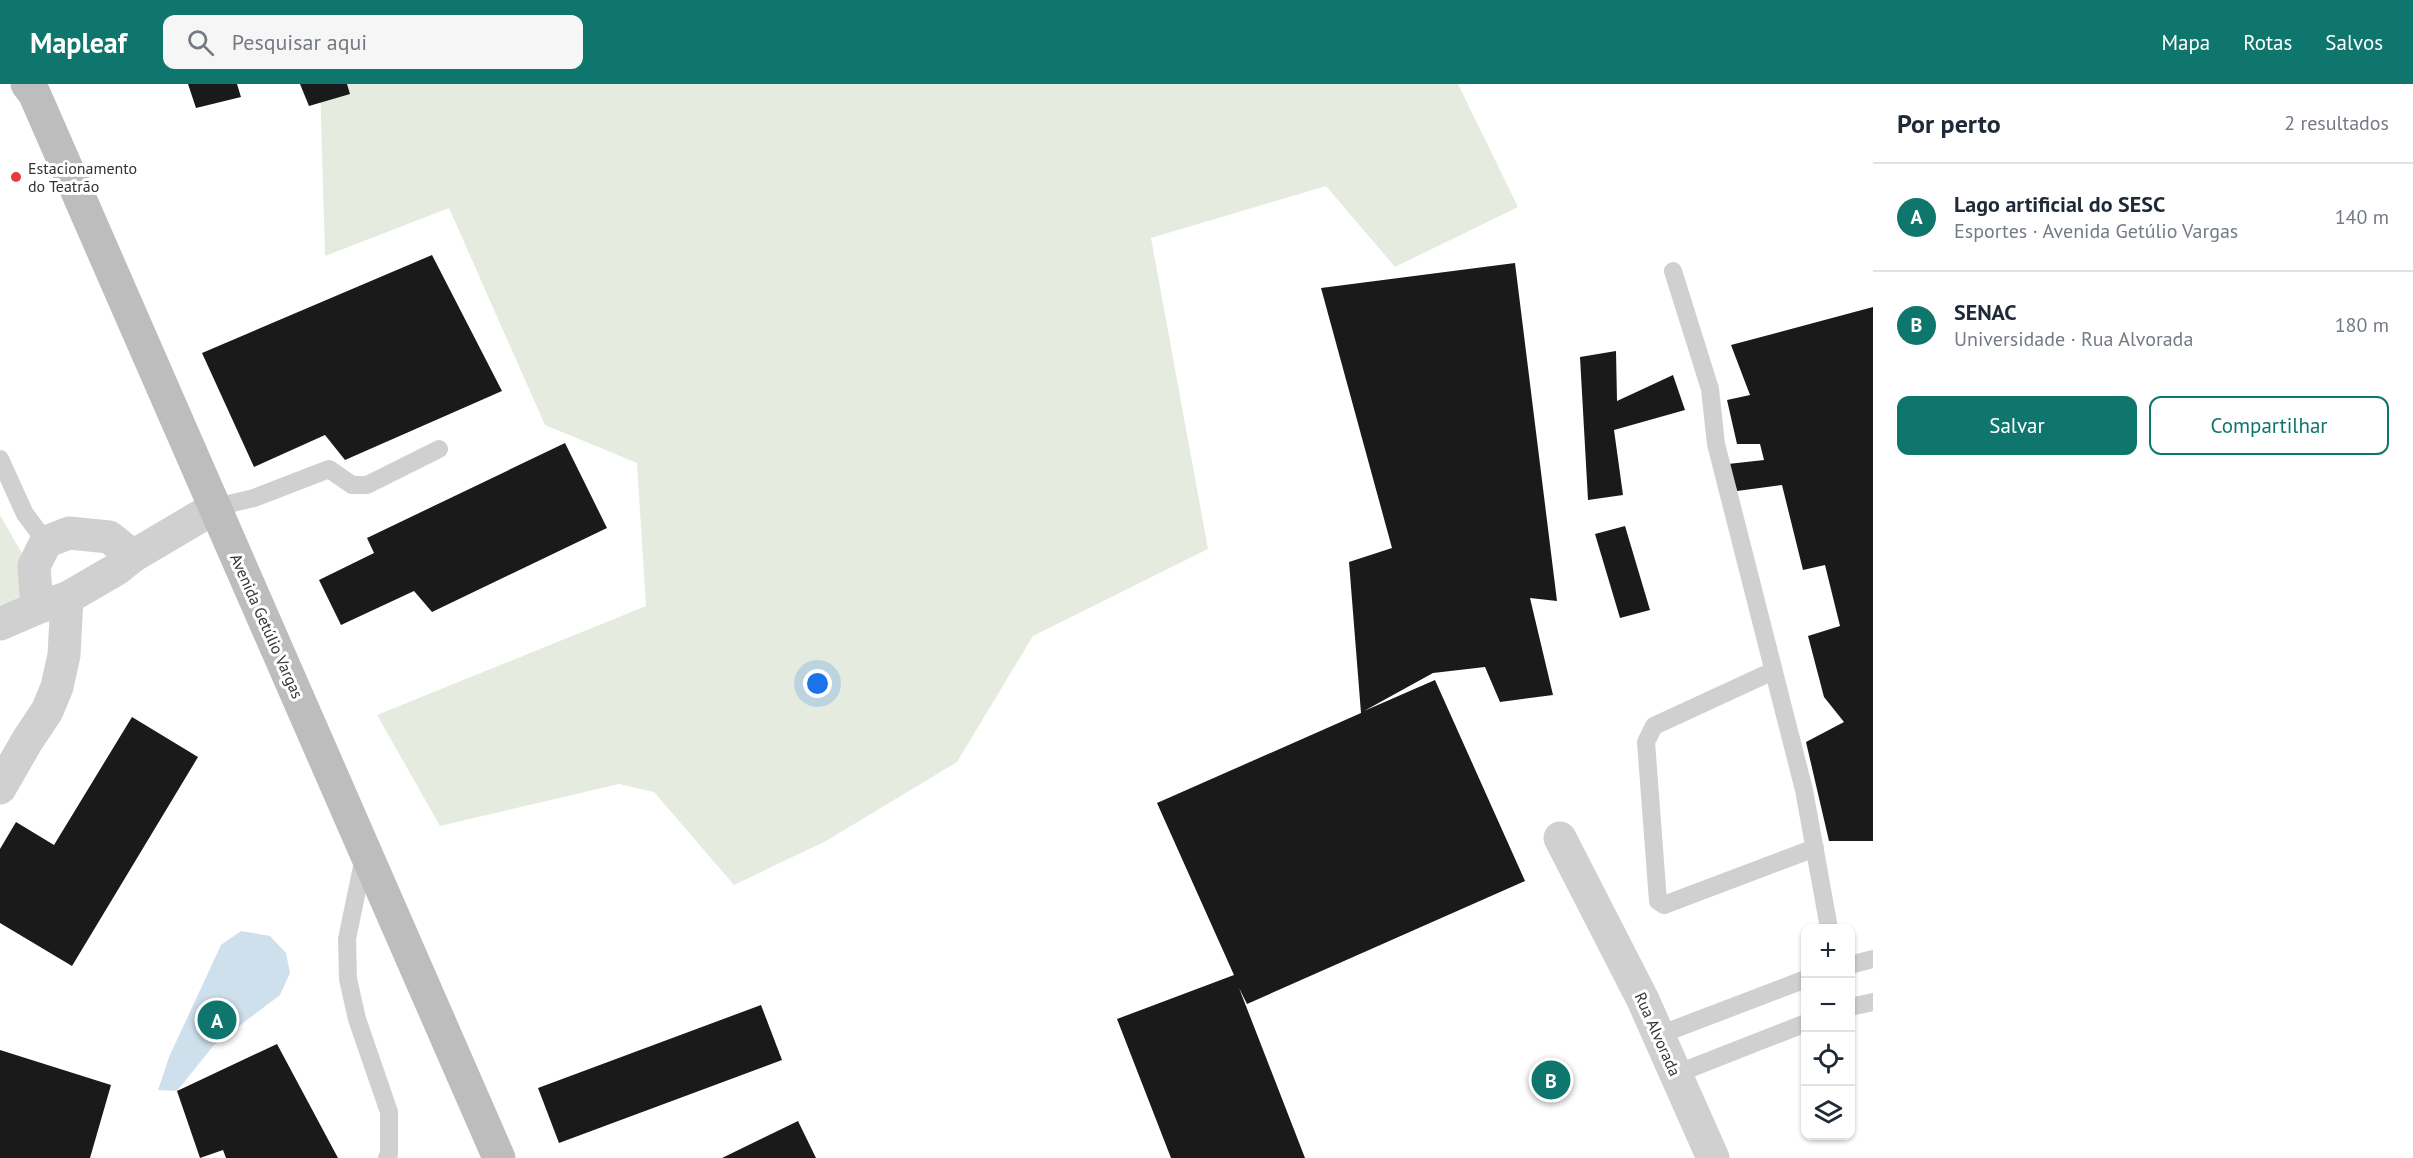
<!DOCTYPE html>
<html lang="pt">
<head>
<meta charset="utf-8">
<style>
  body { margin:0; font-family:"PT Sans",sans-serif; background:#f6f6f7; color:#1f2937 }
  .controls { position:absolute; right:18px; bottom:18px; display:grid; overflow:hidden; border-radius:12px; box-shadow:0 2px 4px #0004 }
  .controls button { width:54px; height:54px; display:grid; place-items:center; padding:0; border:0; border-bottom:2px solid #e0e1e3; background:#fff; color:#1f2937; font:30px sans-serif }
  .you { position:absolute; left:818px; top:600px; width:21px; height:21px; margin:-15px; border:4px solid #fff; border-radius:50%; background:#1a73e8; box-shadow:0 0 0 9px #1a73e833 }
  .badge { display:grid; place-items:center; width:39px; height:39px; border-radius:50%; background:#0f766e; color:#fff; font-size:20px; font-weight:700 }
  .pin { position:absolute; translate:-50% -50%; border:3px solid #fff; box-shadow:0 2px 6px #0006 }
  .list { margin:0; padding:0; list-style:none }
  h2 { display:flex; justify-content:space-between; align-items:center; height:78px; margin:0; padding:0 24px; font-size:26px }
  h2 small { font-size:20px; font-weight:400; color:#747a83 }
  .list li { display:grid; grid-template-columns:39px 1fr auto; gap:18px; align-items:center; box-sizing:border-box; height:108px; padding:0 24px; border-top:2px solid #e0e1e3 }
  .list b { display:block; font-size:22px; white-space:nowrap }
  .list p { margin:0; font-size:20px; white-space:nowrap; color:#747a83 }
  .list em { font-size:20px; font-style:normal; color:#747a83 }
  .actions { display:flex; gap:12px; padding:18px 24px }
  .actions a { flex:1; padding:14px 0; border:2px solid #0f766e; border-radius:12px; text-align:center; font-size:21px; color:#0f766e }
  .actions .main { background:#0f766e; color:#fff }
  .icon { flex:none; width:33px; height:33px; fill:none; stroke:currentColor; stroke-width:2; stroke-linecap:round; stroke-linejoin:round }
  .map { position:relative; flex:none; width:1873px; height:1074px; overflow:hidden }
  header { display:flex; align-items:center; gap:36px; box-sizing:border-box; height:84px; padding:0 30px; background:#0f766e; color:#fff }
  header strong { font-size:28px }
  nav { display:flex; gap:33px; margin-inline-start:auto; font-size:21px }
  .search { width:420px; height:54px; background:#f6f6f7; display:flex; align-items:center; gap:15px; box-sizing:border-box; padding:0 21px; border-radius:12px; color:#747a83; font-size:22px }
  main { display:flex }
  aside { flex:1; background:#fff }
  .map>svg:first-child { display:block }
  .green { fill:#e5ecdf }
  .water { fill:#cfe0ed }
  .building { fill:#1a1a1a }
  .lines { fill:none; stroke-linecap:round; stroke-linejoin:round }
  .lane { stroke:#d0d0d0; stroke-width:18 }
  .street { stroke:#d0d0d0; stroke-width:33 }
  .secondary { stroke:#bdbdbd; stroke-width:33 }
  .poi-dot { fill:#e33c41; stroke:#fff; stroke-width:2 }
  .labels { text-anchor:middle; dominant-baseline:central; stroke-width:6; stroke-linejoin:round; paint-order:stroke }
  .poi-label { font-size:16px; fill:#333; stroke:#fff; text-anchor:start }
  .street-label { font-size:16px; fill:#333; stroke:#fff }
</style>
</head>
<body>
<header>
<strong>Mapleaf</strong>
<div class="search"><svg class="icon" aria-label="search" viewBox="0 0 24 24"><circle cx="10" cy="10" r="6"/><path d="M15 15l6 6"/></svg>Pesquisar aqui</div>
<nav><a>Mapa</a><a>Rotas</a><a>Salvos</a></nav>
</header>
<main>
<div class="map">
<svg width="1873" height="1074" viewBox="0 0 1873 1074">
  <rect width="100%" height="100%" fill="#fff"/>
  <g class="green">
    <path d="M320,0h1138l60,123 -123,60 -69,-81 -175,52 57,311 -175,87 -76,126 -131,79 -92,44 -80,-93 -35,-8 -179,42 -63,-111 269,-109 -9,-143 -92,-38 -96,-217 -124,48z"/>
    <path d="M0,431l28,49 -8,40 -20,8z"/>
  </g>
  <path class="water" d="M241,847l29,5 16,17 4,20 -10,22 -66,50 -37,46 -19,-1 11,-33 52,-112z"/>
  <g class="building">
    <path d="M188,0h49l4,13 -45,11z"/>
    <path d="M300,0h47l3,10 -41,12z"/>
    <path d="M432,171l70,136 -157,69 -20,-25 -71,32 -52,-114z"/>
    <path d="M1515,179l42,338 -27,-3 23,97 -53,7 -15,-35 -52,6 -69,38 71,-31 90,201 -278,123 -8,-16 66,170h-134l-54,-139 117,-44 -77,-172 204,-90 -12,-151 43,-14 -71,-260z"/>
    <path d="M1873,223v534h-44l-23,-99 38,-20 -20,-25 -16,-61 32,-10 -15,-61 -22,5 -21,-85 -45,6 -9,-27 36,-4 -4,-16h-23l-10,-44 23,-5 -19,-50z"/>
    <path d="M1616,267l1,50 56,-26 12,35 -71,20 9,65 -35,5 -8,-143z"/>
    <path d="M565,359l42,85 -175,84 -18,-21 -73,34 -22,-45 55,-27 -7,-15z"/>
    <path d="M1625,442l25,84 -30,8 -25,-84z"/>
    <path d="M132,633l66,40 -126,209 -72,-43v-74l16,-27 38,23z"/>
    <path d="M761,921l21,55 -223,83 -21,-55z"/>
    <path d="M277,960l61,114h-112l-3,-8 -23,8 -23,-67z"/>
    <path d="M0,966l111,35 -21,73h-90z"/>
    <path d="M798,1037l18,37h-94z"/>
  </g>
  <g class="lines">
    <g class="lane">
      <path d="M1673,187l37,118 6,55 88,346 25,138"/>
      <path d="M0,375l25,55 21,28"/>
      <path d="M216,423l38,-9 75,-29 23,16h15l72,-36"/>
      <path d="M1773,587l-119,55 -8,16 12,159 6,4 151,-57"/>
      <path d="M364,773l-17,82 1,40 9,40 32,93v42l-2,4"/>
      <path d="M1850,881l23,-6"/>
      <path d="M1850,923l23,-5"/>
      <path d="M1659,951l147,-56"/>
      <path d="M1676,990l130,-51"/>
    </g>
    <g class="street">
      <path d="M37,524l-3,-42 12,-24 23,-9 40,4 24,19"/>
      <path d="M0,540l37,-16 30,-10 50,-29 16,-13 83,-49"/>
      <path d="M0,704l27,-47 20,-30 10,-24 7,-32 3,-57"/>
      <path d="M1560,754l83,162 70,158"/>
    </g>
    <path class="secondary" d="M27,0l7,9 465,1065"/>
  </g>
  <circle class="poi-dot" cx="16" cy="93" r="6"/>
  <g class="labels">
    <g class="poi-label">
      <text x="28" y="84">Estacionamento<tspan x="28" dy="18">do Teatrão</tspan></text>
    </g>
    <g class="street-label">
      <text transform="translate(267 542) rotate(66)">Avenida Getúlio Vargas</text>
      <text transform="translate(1658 950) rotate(66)">Rua Alvorada</text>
    </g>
  </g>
</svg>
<div class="controls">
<button>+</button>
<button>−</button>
<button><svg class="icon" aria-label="locate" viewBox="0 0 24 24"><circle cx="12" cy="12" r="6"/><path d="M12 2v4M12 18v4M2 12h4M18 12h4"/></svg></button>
<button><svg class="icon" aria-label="layers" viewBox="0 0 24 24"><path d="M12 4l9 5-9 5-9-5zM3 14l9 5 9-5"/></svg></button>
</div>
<div class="you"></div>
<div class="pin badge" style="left:217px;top:936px">A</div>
<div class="pin badge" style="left:1551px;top:996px">B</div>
</div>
<aside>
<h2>Por perto<small>2 resultados</small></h2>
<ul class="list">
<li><span class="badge">A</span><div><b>Lago artificial do SESC</b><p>Esportes · Avenida Getúlio Vargas</p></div><em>140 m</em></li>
<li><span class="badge">B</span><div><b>SENAC</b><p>Universidade · Rua Alvorada</p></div><em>180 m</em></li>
</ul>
<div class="actions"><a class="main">Salvar</a><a>Compartilhar</a></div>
</aside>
</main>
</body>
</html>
